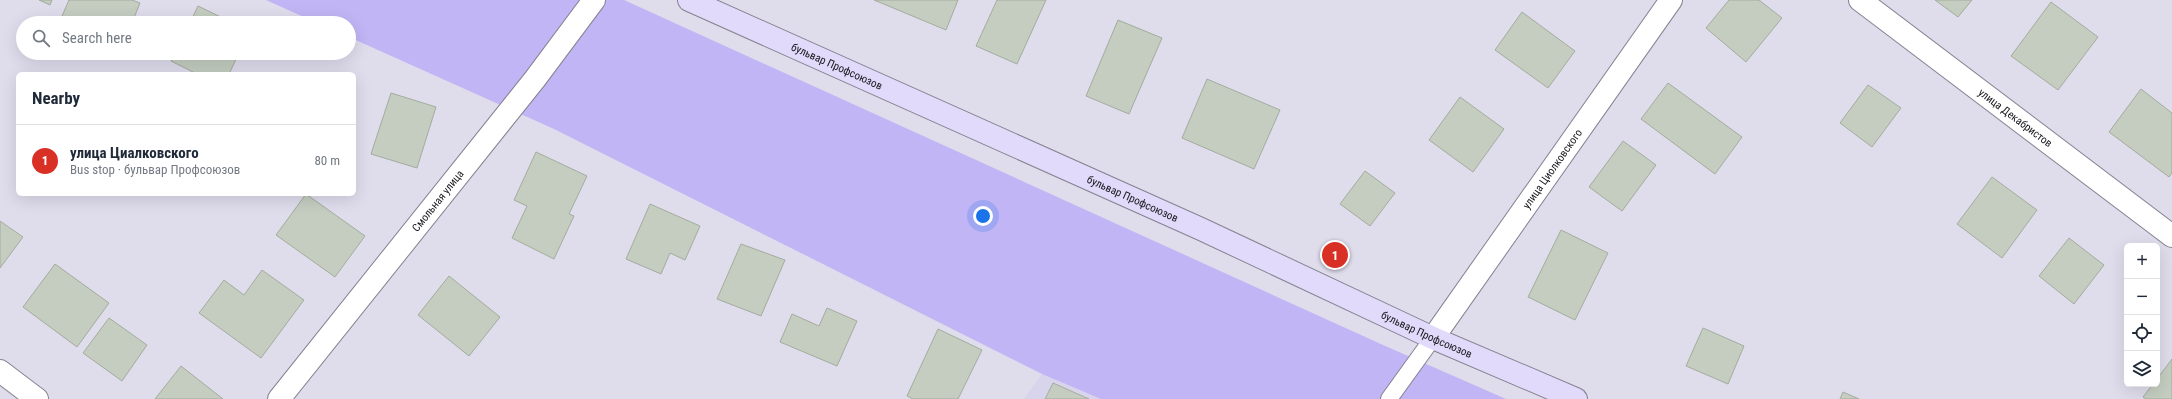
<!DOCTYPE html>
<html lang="en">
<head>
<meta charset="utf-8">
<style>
  body { margin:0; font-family:"Roboto Condensed",sans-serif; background:#f2f2f3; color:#1f2937 }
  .controls { position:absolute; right:12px; bottom:12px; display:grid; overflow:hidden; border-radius:6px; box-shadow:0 4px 16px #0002 }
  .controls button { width:36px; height:36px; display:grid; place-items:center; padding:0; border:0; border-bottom:1px solid #e0e1e3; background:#fff; color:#1f2937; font:20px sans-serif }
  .you { position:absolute; left:983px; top:216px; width:14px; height:14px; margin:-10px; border:3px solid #fff; border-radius:50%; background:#1a73e8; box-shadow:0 0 0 6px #1a73e833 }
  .badge { display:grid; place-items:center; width:26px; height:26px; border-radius:50%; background:#d93025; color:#fff; font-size:13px; font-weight:700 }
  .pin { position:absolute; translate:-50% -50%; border:2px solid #fff; box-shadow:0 1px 4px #0006 }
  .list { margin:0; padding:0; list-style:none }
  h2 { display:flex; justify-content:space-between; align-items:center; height:52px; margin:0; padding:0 16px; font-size:17px }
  h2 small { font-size:13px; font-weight:400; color:#747a83 }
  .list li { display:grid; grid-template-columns:26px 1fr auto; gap:12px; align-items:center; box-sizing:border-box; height:72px; padding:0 16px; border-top:1px solid #e0e1e3 }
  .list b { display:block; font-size:15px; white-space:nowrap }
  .list p { margin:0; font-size:13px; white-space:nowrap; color:#747a83 }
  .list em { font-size:13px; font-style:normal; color:#747a83 }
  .icon { flex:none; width:22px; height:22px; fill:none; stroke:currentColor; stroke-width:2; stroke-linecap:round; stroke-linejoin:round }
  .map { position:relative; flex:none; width:2172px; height:399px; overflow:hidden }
  .search { position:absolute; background:#fff; box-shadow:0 4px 16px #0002; left:16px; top:16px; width:340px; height:44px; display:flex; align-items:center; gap:10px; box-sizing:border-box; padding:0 14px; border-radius:22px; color:#747a83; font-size:15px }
  .panel { position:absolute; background:#fff; box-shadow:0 4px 16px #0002; left:16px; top:72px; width:340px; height:124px; border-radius:6px }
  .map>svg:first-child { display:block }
  .built { fill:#d8d4eb }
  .green { fill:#c1b5f5 }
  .building { fill:#c4cdc0; stroke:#a3ac9f }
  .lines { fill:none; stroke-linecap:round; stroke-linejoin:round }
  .lane-casing { stroke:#858391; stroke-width:18 }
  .street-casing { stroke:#858391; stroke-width:24 }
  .secondary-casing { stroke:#858391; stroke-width:24 }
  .lane { stroke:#fff; stroke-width:16 }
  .street { stroke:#fff; stroke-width:22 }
  .secondary { stroke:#e1dafa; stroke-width:22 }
  .labels { text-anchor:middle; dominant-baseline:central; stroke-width:3; stroke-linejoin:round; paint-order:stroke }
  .street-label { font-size:11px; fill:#18171c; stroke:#dfddec }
</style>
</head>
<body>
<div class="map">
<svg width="2172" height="399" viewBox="0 0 2172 399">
  <rect width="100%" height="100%" fill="#dfddec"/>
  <path class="built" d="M1042,374l59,25h-77z"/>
  <path class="green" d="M266,0h358l759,345 123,54h-405l-59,-25 -488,-245 -205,-92v-14h-32z"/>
  <g class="building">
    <path d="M39,0h13l-2,5z"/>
    <path d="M69,0h63l8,3 -8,20h-73z"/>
    <path d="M874,0h84l-12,30z"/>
    <path d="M997,0h49l-29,64 -41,-18z"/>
    <path d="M1729,0h30l23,18 -36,44 -40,-34z"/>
    <path d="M1935,0h37l-14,17z"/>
    <path d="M2051,2l47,35 -40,53 -47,-34z"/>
    <path d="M198,6l35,17h-43z"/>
    <path d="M1522,12l53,39 -27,37 -53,-38z"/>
    <path d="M1118,20l44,18 -33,76 -43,-18z"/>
    <path d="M176,53h63l-10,21h-32l-26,-13z"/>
    <path d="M1207,79l73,31 -26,59 -72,-31z"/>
    <path d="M1668,83l74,54 -27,37 -74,-55z"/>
    <path d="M1868,85l33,23 -29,39 -32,-24z"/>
    <path d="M2141,89l31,24v60l-3,4 -60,-45z"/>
    <path d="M391,93l45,14 -19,61 -46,-14z"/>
    <path d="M1460,97l44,32 -31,43 -44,-32z"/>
    <path d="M1623,141l33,24 -34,46 -33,-24z"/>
    <path d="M536,152l51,24 -18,38 5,2 -20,43 -42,-21 15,-32 -13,-6z"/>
    <path d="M1365,171l30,22 -25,33 -30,-22z"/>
    <path d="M1992,177l45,33 -35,48 -45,-34z"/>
    <path d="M306,194l59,42 -30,41 -59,-42z"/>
    <path d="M650,204l50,22 -15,34 -15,-7 -9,21 -35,-15z"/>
    <path d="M0,221l23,16 -23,31z"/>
    <path d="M1561,230l47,23 -33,67 -47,-23z"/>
    <path d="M2069,238l35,27 -30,39 -35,-28z"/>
    <path d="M741,244l44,16 -24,56 -44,-17z"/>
    <path d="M55,264l54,39 -32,44 -54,-40z"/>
    <path d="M262,270l42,30 -43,58 -62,-45 25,-33 20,15z"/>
    <path d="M449,276l51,41 -31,39 -51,-41z"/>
    <path d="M827,308l30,13 -20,45 -57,-24 12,-28 27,12z"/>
    <path d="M109,318l38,27 -25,36 -39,-28z"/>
    <path d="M1703,328l41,18 -16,38 -42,-18z"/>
    <path d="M938,329l44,21 -24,49h-45l-6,-3z"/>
    <path d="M2172,359v40h-26l-3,-2 10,-13h4v-5z"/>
    <path d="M181,366l42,33h-68z"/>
    <path d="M1053,383l36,16h-44z"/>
    <path d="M1843,392l16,7h-19z"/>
  </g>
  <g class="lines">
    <g class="lane-casing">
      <path id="lane" d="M1389,399l44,-61"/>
    </g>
    <g class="street-casing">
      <g id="street">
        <path id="s1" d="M1860,0l312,236"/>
        <path id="s2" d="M1433,338l238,-338"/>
        <path d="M0,371l37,28"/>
        <path id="s3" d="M279,399l256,-320 59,-79"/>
      </g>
    </g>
    <g class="secondary-casing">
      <g id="secondary">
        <path id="s4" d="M689,0l512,229 232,109 143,61"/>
      </g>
    </g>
    <use href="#lane" class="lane"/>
    <use href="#street" class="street"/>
    <use href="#secondary" class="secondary"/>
  </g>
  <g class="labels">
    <g class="street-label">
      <text stroke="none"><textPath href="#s4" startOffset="162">бульвар Профсоюзов</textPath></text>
      <text stroke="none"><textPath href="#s1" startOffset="195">улица Декабристов</textPath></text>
      <text stroke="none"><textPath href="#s2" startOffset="207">улица Циолковского</textPath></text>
      <text stroke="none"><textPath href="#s4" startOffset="486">бульвар Профсоюзов</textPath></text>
      <text stroke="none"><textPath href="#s3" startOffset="254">Смольная улица</textPath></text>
      <text stroke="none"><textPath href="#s4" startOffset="810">бульвар Профсоюзов</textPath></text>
    </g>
  </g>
</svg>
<div class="controls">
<button>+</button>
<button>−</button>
<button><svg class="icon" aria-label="locate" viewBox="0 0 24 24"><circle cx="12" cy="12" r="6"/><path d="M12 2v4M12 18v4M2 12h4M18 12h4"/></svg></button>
<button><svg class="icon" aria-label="layers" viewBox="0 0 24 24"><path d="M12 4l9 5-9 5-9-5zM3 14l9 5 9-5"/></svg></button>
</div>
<div class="you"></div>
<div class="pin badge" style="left:1335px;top:255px">1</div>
<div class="search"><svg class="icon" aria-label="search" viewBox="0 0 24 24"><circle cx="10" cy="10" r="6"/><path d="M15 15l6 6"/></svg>Search here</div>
<section class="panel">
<h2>Nearby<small></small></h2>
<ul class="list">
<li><span class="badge">1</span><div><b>улица Циалковского</b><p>Bus stop · бульвар Профсоюзов</p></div><em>80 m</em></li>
</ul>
</section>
</div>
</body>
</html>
